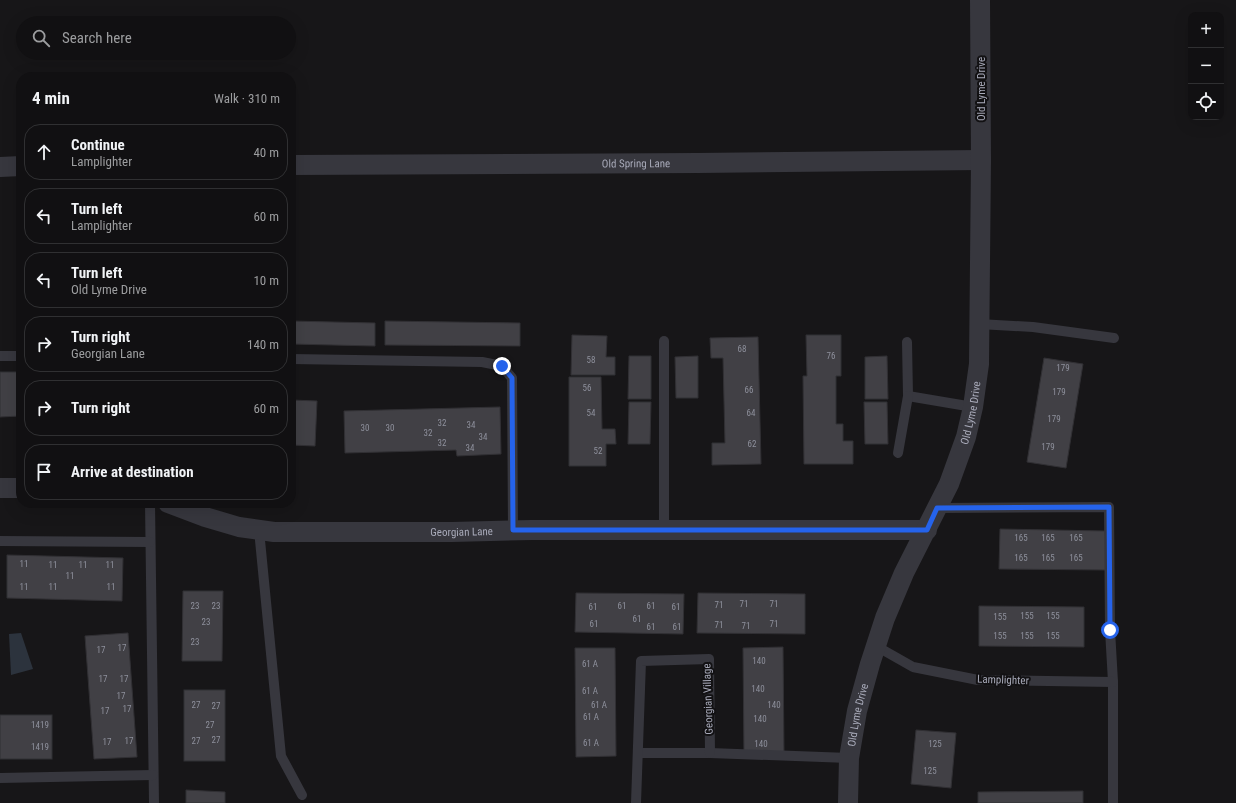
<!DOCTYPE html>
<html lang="en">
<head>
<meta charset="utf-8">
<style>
  body { margin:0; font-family:"Roboto Condensed",sans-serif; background:#1e1e20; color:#f1f3f6 }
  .controls { position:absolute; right:12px; top:12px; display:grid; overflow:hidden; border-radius:8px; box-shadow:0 4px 16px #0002 }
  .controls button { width:36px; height:36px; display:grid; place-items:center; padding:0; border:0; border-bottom:1px solid #303032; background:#111012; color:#f1f3f6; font:20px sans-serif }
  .stop { position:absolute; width:12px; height:12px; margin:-9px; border:3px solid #2563eb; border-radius:50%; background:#fff }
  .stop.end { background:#2563eb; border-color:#fff; box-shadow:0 1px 4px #0008 }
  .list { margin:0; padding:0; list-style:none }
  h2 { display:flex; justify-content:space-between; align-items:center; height:52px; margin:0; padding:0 16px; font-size:17px }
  h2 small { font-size:13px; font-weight:400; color:#9c9d9f }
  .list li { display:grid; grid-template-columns:26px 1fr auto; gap:12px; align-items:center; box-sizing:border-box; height:56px; margin:0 8px 8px; padding:0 8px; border:1px solid #303032; border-radius:16px }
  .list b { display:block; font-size:15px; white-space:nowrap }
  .list p { margin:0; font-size:13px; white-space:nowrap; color:#9c9d9f }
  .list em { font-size:13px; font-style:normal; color:#9c9d9f }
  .icon { flex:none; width:22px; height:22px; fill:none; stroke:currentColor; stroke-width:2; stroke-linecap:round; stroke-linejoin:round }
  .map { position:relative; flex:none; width:1236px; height:803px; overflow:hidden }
  .search { position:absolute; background:#111012; box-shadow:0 4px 16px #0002; left:16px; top:16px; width:280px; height:44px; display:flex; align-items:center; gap:10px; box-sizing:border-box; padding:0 14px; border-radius:22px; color:#9c9d9f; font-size:15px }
  .panel { position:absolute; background:#111012; box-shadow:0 4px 16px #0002; left:16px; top:72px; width:280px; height:436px; border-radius:16px }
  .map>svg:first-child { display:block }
  .water { fill:#2c333d }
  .building { fill:#414045; stroke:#313034 }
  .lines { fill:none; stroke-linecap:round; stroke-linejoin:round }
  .lane { stroke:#37373e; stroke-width:10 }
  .street { stroke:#37373e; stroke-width:20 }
  .route { stroke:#2563eb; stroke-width:5 }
  .labels { text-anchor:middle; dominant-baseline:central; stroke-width:4; stroke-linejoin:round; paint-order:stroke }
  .number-label { font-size:9px; fill:#8e909c }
  .street-label { font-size:11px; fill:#a8aab9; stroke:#121113 }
</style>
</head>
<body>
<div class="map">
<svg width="1236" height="803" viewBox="0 0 1236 803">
  <rect width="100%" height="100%" fill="#171618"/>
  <path class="water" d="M21,633l12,36 -22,6 -2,-41z"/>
  <g class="building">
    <path d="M291,321l84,2v23l-84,-2z"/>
    <path d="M385,321l135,2v23l-135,-1z"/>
    <path d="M572,335l35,1 -1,21h9v18h-44z"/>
    <path d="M806,335h35v41h-5v48h7v17h10v23h-49l-1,-88h4z"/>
    <path d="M758,337l3,127 -49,1v-22h13l-2,-85h-12l-1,-20z"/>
    <path d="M629,356h22v43h-23z"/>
    <path d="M698,356v42h-22l-1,-41z"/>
    <path d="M887,356l1,43h-23v-42z"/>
    <path d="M1044,358l39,6 -17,104 -39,-6z"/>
    <path d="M0,372h21v44l-21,1z"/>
    <path d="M569,377h32l1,52h13l1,15h-10v22h-37z"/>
    <path d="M291,400l26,1 -2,45 -24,-1z"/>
    <path d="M629,402h22l-1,42h-22z"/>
    <path d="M864,402h23l1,42h-23z"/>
    <path d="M500,407l1,47 -44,2 -1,-6 -111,3 -1,-42z"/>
    <path d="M1000,529l106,2v39l-107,-1z"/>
    <path d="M7,555l116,3 -1,43 -115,-3z"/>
    <path d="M183,591h40l-1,70h-40z"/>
    <path d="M576,593l108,1 -1,40 -108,-2z"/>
    <path d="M698,593l107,1v40l-108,-1z"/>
    <path d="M979,606l105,1v40l-105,-1z"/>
    <path d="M128,633l9,124 -43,2 -9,-123z"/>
    <path d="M783,647l1,108 -40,1 -1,-108z"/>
    <path d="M575,648h40l1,108 -40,1z"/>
    <rect x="184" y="690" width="41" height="71"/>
    <rect x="0" y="715" width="52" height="44"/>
    <path d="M916,730l40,3 -5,55 -40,-4z"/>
    <path d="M186,790l39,2v11h-39z"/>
    <path d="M1083,791v12h-105v-11z"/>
  </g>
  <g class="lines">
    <g class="lane">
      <path d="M979,324l54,3 81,11"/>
      <path d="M664,341v189"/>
      <path d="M907,342l1,54 65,11"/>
      <path d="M0,356h21"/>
      <path d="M291,359l191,3 20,4 10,12 1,153"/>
      <path d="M898,453l10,-57"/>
      <path d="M150,503l4,300"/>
      <path d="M937,508l172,-1 1,123 3,52v121"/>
      <path d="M259,530l22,226 21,39"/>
      <path d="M0,541l150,1"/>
      <path d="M876,646l37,21 65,13 135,2"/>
      <path d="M638,753h72l139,5"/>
      <path d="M0,778l153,-3"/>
      <path d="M636,803l5,-142 68,-2 1,94"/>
    </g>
    <g class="street">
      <path id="s1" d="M291,165l406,-2 284,-3"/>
      <path d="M0,167l21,-1"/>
      <path d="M0,488h21"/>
      <path id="s2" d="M168,503l37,14 34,10 35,5h178l80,-2h395"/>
      <path id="s3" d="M848,803l1,-45 8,-47 13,-47 15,-46 19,-45 45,-89 17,-47 7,-30 6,-43 2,-204 -1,-160"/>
    </g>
  </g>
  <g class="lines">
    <path class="route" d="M502,366l10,12 1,152h414l10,-22 172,-1 1,123"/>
  </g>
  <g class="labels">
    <g class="number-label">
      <text x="742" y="349">68</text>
      <text x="831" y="356">76</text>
      <text x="591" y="360">58</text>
      <text x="1063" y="368">179</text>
      <text x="587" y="388">56</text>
      <text x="749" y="390">66</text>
      <text x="1059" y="392">179</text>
      <text x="591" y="413">54</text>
      <text x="751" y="413">64</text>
      <text x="1054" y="419">179</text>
      <text x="442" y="423">32</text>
      <text x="471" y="425">34</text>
      <text x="365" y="428">30</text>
      <text x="390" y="428">30</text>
      <text x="428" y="433">32</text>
      <text x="483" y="437">34</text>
      <text x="442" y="443">32</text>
      <text x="752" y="444">62</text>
      <text x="1048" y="447">179</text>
      <text x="470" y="448">34</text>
      <text x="598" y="451">52</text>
      <text x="1021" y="538">165</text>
      <text x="1048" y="538">165</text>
      <text x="1076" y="538">165</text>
      <text x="1021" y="558">165</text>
      <text x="1048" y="558">165</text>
      <text x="1076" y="558">165</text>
      <text x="24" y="564">11</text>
      <text x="53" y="565">11</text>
      <text x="83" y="565">11</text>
      <text x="110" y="565">11</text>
      <text x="70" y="576">11</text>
      <text x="24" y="587">11</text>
      <text x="53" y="587">11</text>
      <text x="111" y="587">11</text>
      <text x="744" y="604">71</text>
      <text x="774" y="604">71</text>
      <text x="719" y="605">71</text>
      <text x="195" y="606">23</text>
      <text x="216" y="606">23</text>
      <text x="622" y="606">61</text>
      <text x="651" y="606">61</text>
      <text x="593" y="607">61</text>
      <text x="676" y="607">61</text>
      <text x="1027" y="616">155</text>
      <text x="1053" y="616">155</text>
      <text x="1000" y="617">155</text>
      <text x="637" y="619">61</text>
      <text x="206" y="622">23</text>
      <text x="594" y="624">61</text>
      <text x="774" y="624">71</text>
      <text x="719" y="625">71</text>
      <text x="746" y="626">71</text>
      <text x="651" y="627">61</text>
      <text x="677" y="627">61</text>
      <text x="1000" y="636">155</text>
      <text x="1027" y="636">155</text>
      <text x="1053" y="636">155</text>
      <text x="195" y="642">23</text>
      <text x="122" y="648">17</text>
      <text x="101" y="650">17</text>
      <text x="759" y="661">140</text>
      <text x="590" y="664">61 A</text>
      <text x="103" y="679">17</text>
      <text x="124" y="679">17</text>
      <text x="758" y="689">140</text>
      <text x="590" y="691">61 A</text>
      <text x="121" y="696">17</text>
      <text x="196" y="705">27</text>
      <text x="599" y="705">61 A</text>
      <text x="774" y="705">140</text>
      <text x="216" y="706">27</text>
      <text x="127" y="709">17</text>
      <text x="105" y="711">17</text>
      <text x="591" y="717">61 A</text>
      <text x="760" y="719">140</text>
      <text x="40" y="725">1419</text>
      <text x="210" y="725">27</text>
      <text x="216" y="740">27</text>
      <text x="129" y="741">17</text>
      <text x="196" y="741">27</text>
      <text x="107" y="742">17</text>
      <text x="591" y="743">61 A</text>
      <text x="761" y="744">140</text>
      <text x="935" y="744">125</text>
      <text x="40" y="747">1419</text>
      <text x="930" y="771">125</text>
    </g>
    <g class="street-label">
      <text transform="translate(981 89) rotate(-90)">Old Lyme Drive</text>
      <text stroke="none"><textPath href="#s1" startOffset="345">Old Spring Lane</textPath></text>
      <text stroke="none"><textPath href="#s3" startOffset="413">Old Lyme Drive</textPath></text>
      <text stroke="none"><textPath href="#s2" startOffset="298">Georgian Lane</textPath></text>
      <text transform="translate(1003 680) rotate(2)">Lamplighter</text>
      <text transform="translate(708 699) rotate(-92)">Georgian Village</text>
      <text stroke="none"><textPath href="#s3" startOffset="89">Old Lyme Drive</textPath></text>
    </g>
  </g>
</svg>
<div class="controls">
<button>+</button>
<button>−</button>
<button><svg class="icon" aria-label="locate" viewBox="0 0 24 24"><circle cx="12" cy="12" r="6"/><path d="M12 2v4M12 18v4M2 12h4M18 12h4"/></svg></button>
</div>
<div class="stop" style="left:1110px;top:630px"></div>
<div class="stop end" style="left:502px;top:366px"></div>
<div class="search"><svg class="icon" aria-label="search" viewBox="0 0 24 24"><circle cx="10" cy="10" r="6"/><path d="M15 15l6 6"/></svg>Search here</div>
<section class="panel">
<h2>4 min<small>Walk · 310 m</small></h2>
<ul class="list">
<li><svg class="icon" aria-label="ahead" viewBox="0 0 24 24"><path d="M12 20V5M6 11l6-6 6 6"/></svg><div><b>Continue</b><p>Lamplighter</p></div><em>40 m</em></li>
<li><svg class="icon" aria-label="left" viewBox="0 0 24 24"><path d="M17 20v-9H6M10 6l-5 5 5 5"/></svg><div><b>Turn left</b><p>Lamplighter</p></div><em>60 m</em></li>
<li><svg class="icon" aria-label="left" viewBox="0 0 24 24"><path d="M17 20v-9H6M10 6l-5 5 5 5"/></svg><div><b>Turn left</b><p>Old Lyme Drive</p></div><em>10 m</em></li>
<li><svg class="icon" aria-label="right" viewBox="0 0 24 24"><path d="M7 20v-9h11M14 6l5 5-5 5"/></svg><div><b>Turn right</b><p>Georgian Lane</p></div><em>140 m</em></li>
<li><svg class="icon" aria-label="right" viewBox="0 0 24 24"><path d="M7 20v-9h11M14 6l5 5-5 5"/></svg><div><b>Turn right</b></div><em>60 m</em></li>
<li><svg class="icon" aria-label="arrive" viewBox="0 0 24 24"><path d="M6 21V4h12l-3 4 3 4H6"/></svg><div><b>Arrive at destination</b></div></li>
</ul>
</section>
</div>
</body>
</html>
